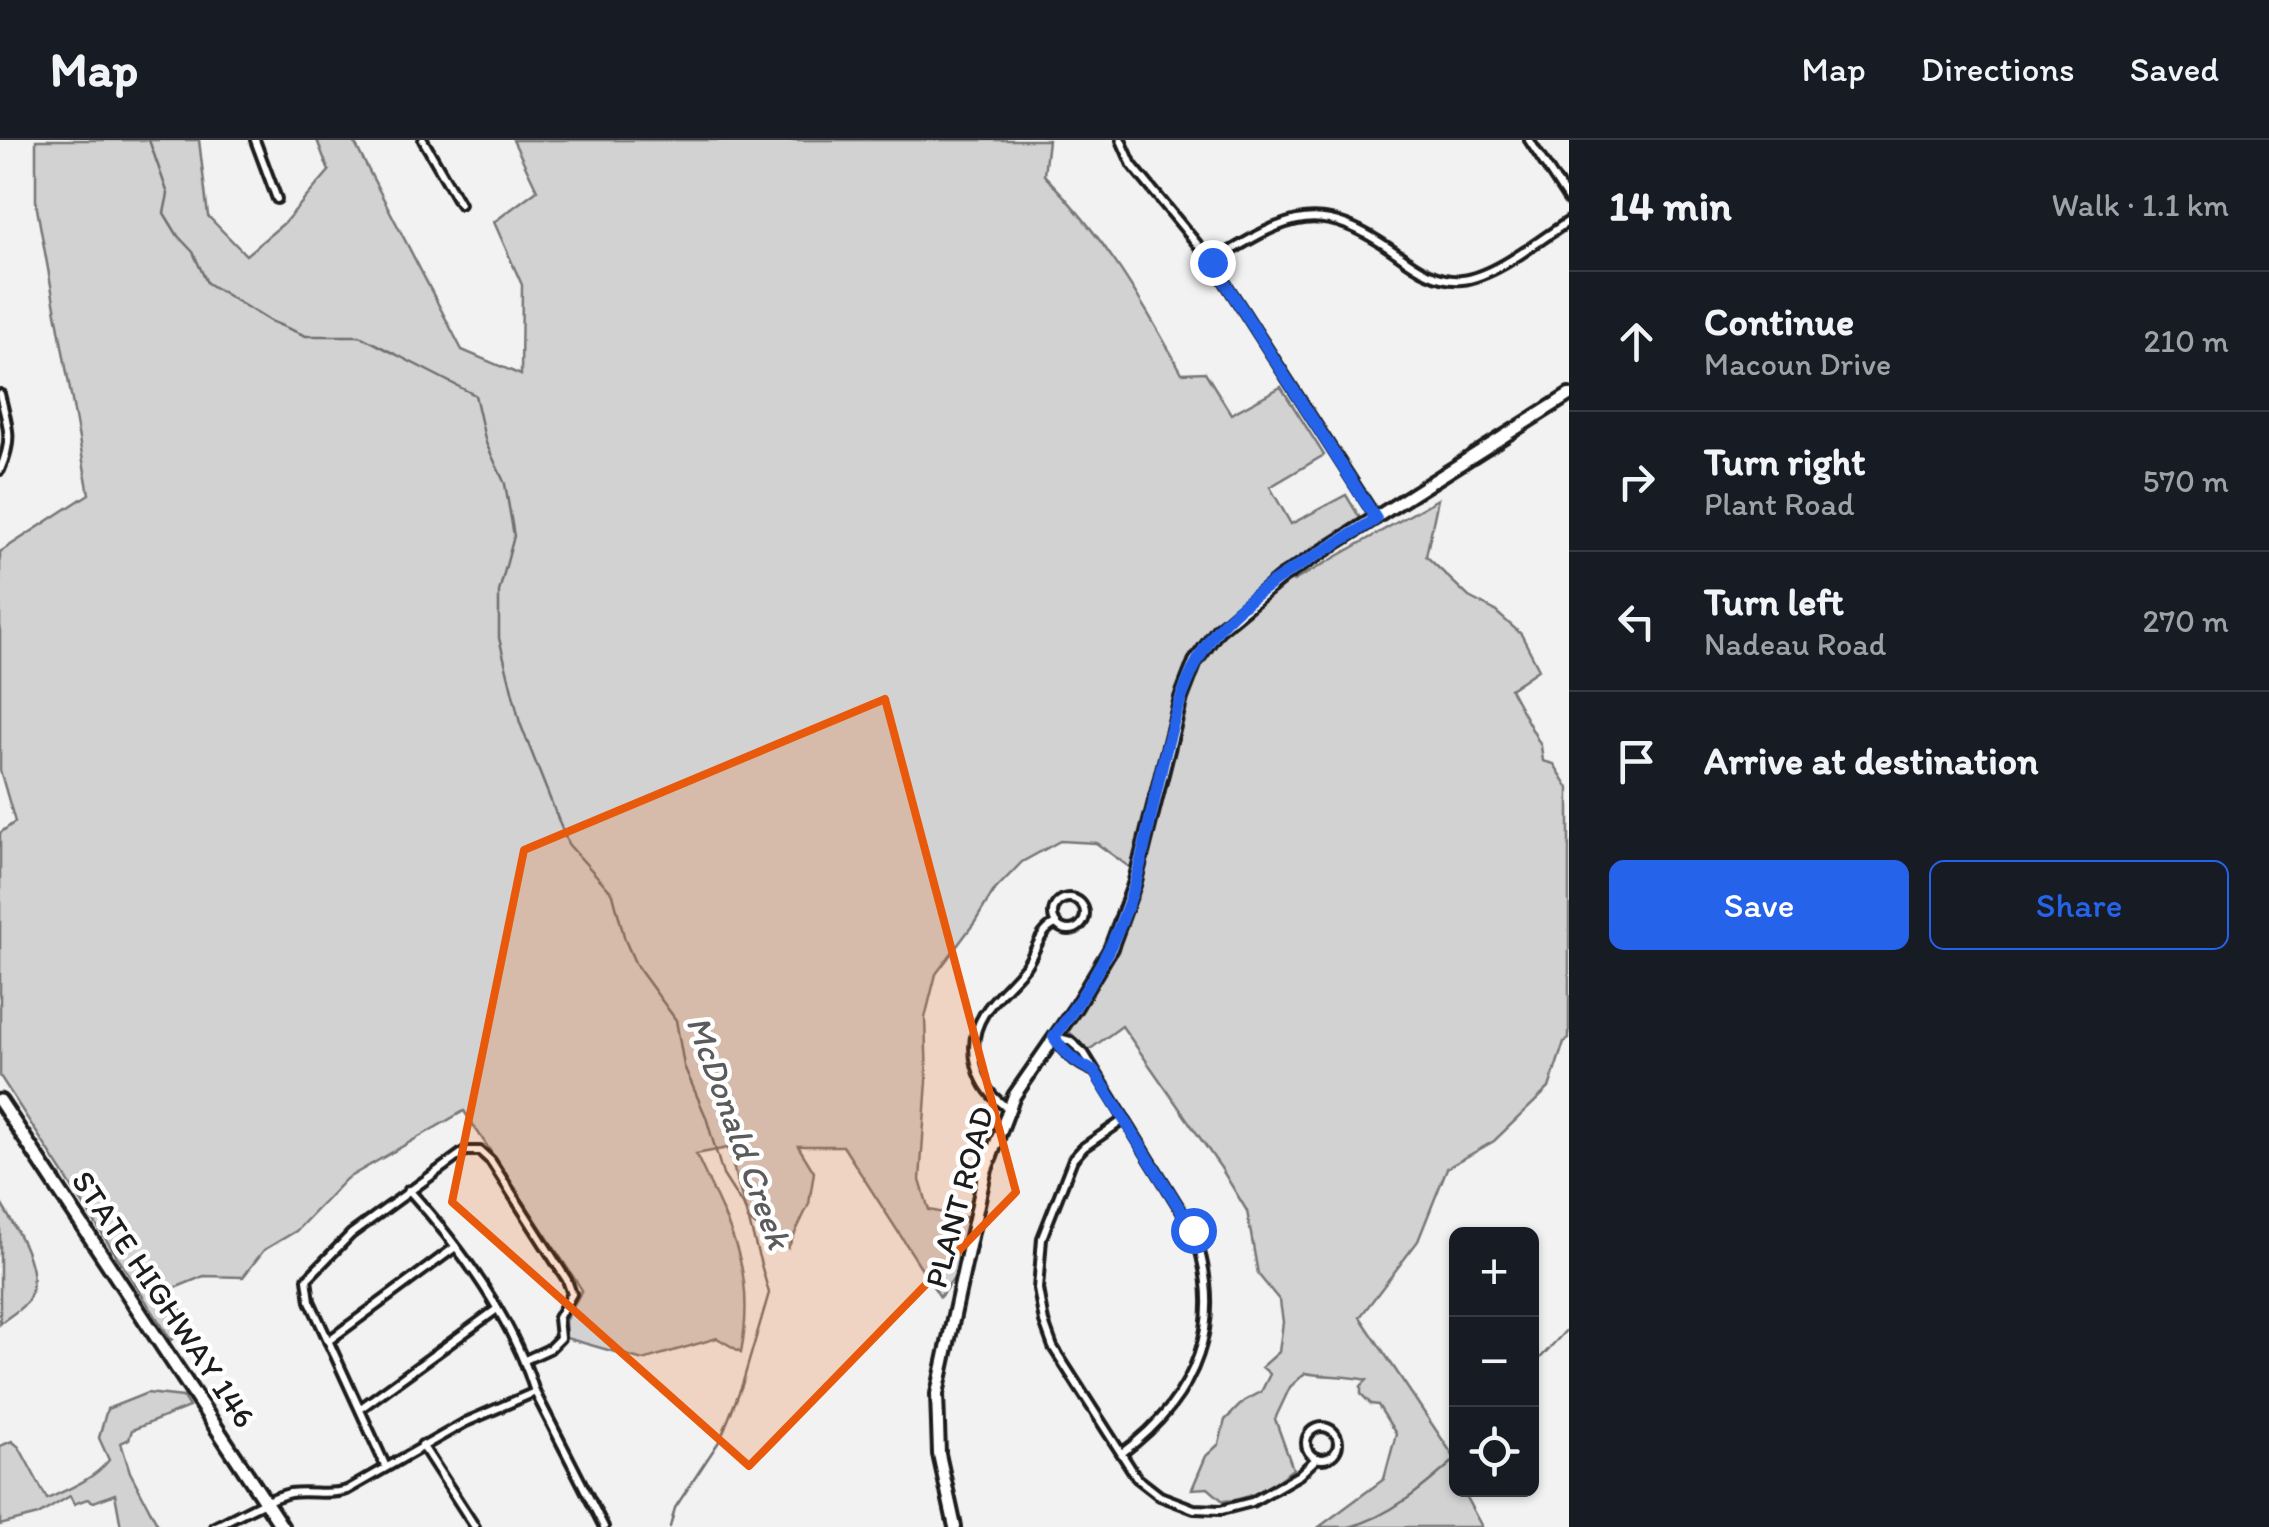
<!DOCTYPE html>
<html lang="en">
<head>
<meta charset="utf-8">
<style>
  body { margin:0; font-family:Itim,sans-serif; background:#20242c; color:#f1f3f6 }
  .controls { position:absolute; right:30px; bottom:30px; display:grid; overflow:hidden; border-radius:15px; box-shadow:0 2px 8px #0004 }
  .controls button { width:90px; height:90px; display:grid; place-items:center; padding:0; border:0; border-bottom:2px solid #363941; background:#171b24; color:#f1f3f6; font:50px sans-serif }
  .stop { position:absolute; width:30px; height:30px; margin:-22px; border:8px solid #2563eb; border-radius:50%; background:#fff }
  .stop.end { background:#2563eb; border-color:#fff; box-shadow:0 2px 10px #0008 }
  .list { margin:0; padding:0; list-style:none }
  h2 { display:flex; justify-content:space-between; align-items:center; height:130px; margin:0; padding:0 40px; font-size:42px }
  h2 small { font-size:32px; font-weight:400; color:#9ea1a6 }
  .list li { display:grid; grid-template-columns:65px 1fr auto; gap:30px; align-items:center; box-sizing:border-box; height:140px; padding:0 40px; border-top:2px solid #363941 }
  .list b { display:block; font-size:38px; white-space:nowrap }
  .list p { margin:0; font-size:32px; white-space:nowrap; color:#9ea1a6 }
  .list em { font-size:32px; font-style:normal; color:#9ea1a6 }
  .actions { display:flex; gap:20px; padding:30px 40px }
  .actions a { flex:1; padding:22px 0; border:2px solid #2563eb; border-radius:15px; text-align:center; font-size:35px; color:#2563eb }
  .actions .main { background:#2563eb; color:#fff }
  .icon { flex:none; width:55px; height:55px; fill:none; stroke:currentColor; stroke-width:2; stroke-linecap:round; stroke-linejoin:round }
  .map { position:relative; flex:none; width:1569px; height:1387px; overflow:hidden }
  header { display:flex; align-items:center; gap:60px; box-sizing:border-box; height:140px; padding:0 50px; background:#171b24; border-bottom:2px solid #363941 }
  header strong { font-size:48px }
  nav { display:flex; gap:55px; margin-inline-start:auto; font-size:35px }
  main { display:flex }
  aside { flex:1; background:#171b24 }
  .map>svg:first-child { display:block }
  .green { fill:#d2d2d2; stroke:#777; stroke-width:2.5 }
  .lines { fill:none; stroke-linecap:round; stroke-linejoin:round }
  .stream { stroke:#707070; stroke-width:2.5 }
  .street-casing { stroke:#1c1c1c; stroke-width:14 }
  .secondary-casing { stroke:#1c1c1c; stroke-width:18 }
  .primary-casing { stroke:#1c1c1c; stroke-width:19 }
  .street { stroke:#fff; stroke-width:6 }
  .secondary { stroke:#fff; stroke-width:10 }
  .primary { stroke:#fff; stroke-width:11 }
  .route { stroke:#2563eb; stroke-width:12 }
  .marked { fill:#e8590c; fill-opacity:0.2; stroke:#e8590c; stroke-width:8; stroke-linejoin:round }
  .labels { text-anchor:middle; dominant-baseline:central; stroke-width:9; stroke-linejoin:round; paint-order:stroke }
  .street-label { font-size:32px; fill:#1c1c1c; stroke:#fff }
  .water-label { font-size:35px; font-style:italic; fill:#5b5b5b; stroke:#fff }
</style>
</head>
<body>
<header>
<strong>Map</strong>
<nav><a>Map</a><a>Directions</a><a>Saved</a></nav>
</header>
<main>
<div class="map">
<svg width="1569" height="1387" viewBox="0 0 1569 1387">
  <rect width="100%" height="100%" fill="#f2f2f2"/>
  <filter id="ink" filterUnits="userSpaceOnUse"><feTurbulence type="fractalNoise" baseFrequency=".01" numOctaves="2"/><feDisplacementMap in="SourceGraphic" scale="20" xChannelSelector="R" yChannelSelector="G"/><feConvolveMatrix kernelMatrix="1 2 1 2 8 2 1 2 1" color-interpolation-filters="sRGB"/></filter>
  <g filter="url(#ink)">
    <g class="green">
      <path d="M36,0h163l9,76 38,39 38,-32 45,-52 -12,-31h36l109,210 59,25 1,-90 -28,-63 43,-32 -24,-50h535l-4,35c60,61 97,124 138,198l23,-1 26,42 50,-27 43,68 -54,32 21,37 55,-29 14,23 -44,32 -24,32 146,-83 -12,57 43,41 25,13 27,24 18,35 -29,20 31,57 2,15 11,3 15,24v251l-5,3 -15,46 -55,53 -47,27 -29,73 -58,76 96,143v30h6l20,37h-163l65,-48 12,-45 -18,-29 -7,-1 -10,-10v-8l6,-6c-21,-5 -41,-3 -62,-7l-15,14 -15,32 18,50c-22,17 -42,31 -70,32l-15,-13 -16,1 14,-33 13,-12 6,-24 19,-19 17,-9 9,-18 -8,-7 17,-15 4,-30 -3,-21 -22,-27 -11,-63 -26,-43 -99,-142 -33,24 -20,-18 4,-35 22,-30 37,-98 -36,-26 -36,-2 -38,21 -29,30 -18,30 -39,52 -11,44 2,63 -7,99 9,30 40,8 -14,58 -15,21 -97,-151h-45l16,26 -5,32 -21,44 -40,-28 -20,-72 -32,6c33,73 61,115 45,198l-24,-14 -74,22 -77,-22 -1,-17 17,-31 -118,-179 -118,68 -50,52 -32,19 -21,27 -39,-1 -32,13 17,39 -18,12 -171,-264v-243l15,-11 -15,-52v-218l89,-58 -53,-291z"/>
      <path d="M0,1062c14,23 43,68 29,96 -5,11 -21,18 -29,26z"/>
      <path d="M147,1253l36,4 6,10 -57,23 -3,9 -8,4 9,29 29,55h-38l-6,-33 -21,8 -7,-3 -13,5 -4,-8 -32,19 -38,10v-79l12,-5 7,6 28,52c22,-10 47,-20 62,-39l-10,-22 8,-29z"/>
    </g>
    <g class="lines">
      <g class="stream">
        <path d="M149,0l19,54 -4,19 14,23 15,16 14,31 61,37 38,16h54l115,59 11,48 19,41 9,52 -15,56v46l21,85 48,121 45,50 12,46 11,25 40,55 8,46 22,51 17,58 23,36 23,82 -27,92 -22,55 -45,68 -5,19"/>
        <path d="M1532,1227l37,-40"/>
        <path d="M1349,1387c41,-10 76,-41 107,-68"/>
      </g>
      <g class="street-casing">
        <g id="street">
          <path d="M255,0l22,59"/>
          <path d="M423,0l37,64"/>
          <path d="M1121,0l11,25 80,97 165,257"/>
          <path d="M1529,0l40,61"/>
          <path d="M1212,122c79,-48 106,-65 187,-7 19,14 39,27 63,25 33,-3 79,-41 107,-59"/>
          <path d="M0,254c8,33 14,44 0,76"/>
          <circle cx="1069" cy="774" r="16"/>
          <path d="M1055,897l15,4 14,12 109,177c34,91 5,167 -71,223"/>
          <path d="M1055,898c9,16 22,26 39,33"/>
          <path d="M1008,968c-32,-19 -44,-62 -24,-94 11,-18 28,-31 41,-47 11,-14 14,-37 31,-43"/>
          <path d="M1125,979l-41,28 -11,12 -31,79 -4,51 6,33 9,25 84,131 23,18 34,13 27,1 31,-8 47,-27 18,-17"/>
          <path d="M409,1050c50,56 104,129 126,202"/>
          <path d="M328,1201l126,-93"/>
          <path d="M361,1268l136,-99"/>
          <circle cx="1322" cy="1303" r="16"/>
          <path d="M422,1305l53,82"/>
          <path d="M386,1327l-76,-166 -3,-22 44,-45 114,-83h15l11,10 76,119 5,14 -14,24 2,20 -11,11 -24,11"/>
          <path d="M214,1387c22,-10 53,-29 76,-34 19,-3 39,3 57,-3l119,-68 69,-30 69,135"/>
        </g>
      </g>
      <g class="secondary-casing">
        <path id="secondary" d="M955,1387l-16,-73 -2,-60 48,-222 29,-76 61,-88 36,-60 23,-63 47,-187 14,-36 23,-32 64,-53 287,-182"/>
      </g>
      <g class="primary-casing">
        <path id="primary" d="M0,961l282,426"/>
      </g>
      <use href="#street" class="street"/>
      <use href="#secondary" class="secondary"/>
      <use href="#primary" class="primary"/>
    </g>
  </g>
  <g class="lines" filter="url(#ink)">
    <path class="route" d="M1193,1090l-99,-159c-17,-7 -30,-17 -40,-34 35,-48 64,-96 81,-153 22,-77 31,-189 81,-252 38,-47 110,-80 160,-113l-164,-257"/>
  </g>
  <path class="marked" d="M885,559l131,493 -267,274 -297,-264 72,-352z"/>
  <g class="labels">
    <g class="street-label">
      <text transform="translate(959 1057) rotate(-75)">PLANT ROAD</text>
      <text transform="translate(164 1159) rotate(56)">STATE HIGHWAY 146</text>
    </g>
    <g class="water-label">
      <text transform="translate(739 992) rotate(70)">McDonald Creek</text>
    </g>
  </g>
</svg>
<div class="controls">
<button>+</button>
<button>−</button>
<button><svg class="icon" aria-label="locate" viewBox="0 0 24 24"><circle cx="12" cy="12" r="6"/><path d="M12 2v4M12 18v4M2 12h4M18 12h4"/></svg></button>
</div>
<div class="stop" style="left:1193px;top:1090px"></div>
<div class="stop end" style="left:1212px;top:122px"></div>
</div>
<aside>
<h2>14 min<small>Walk · 1.1 km</small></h2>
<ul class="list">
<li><svg class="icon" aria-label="ahead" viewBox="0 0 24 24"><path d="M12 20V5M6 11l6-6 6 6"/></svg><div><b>Continue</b><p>Macoun Drive</p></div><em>210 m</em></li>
<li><svg class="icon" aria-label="right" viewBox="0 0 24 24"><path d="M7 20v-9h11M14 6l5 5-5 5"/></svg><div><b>Turn right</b><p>Plant Road</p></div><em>570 m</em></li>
<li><svg class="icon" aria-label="left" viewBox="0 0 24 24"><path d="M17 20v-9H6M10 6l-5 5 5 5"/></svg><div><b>Turn left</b><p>Nadeau Road</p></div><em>270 m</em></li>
<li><svg class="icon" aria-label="arrive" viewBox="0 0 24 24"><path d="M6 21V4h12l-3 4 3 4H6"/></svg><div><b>Arrive at destination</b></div></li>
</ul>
<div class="actions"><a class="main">Save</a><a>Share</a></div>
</aside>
</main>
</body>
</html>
